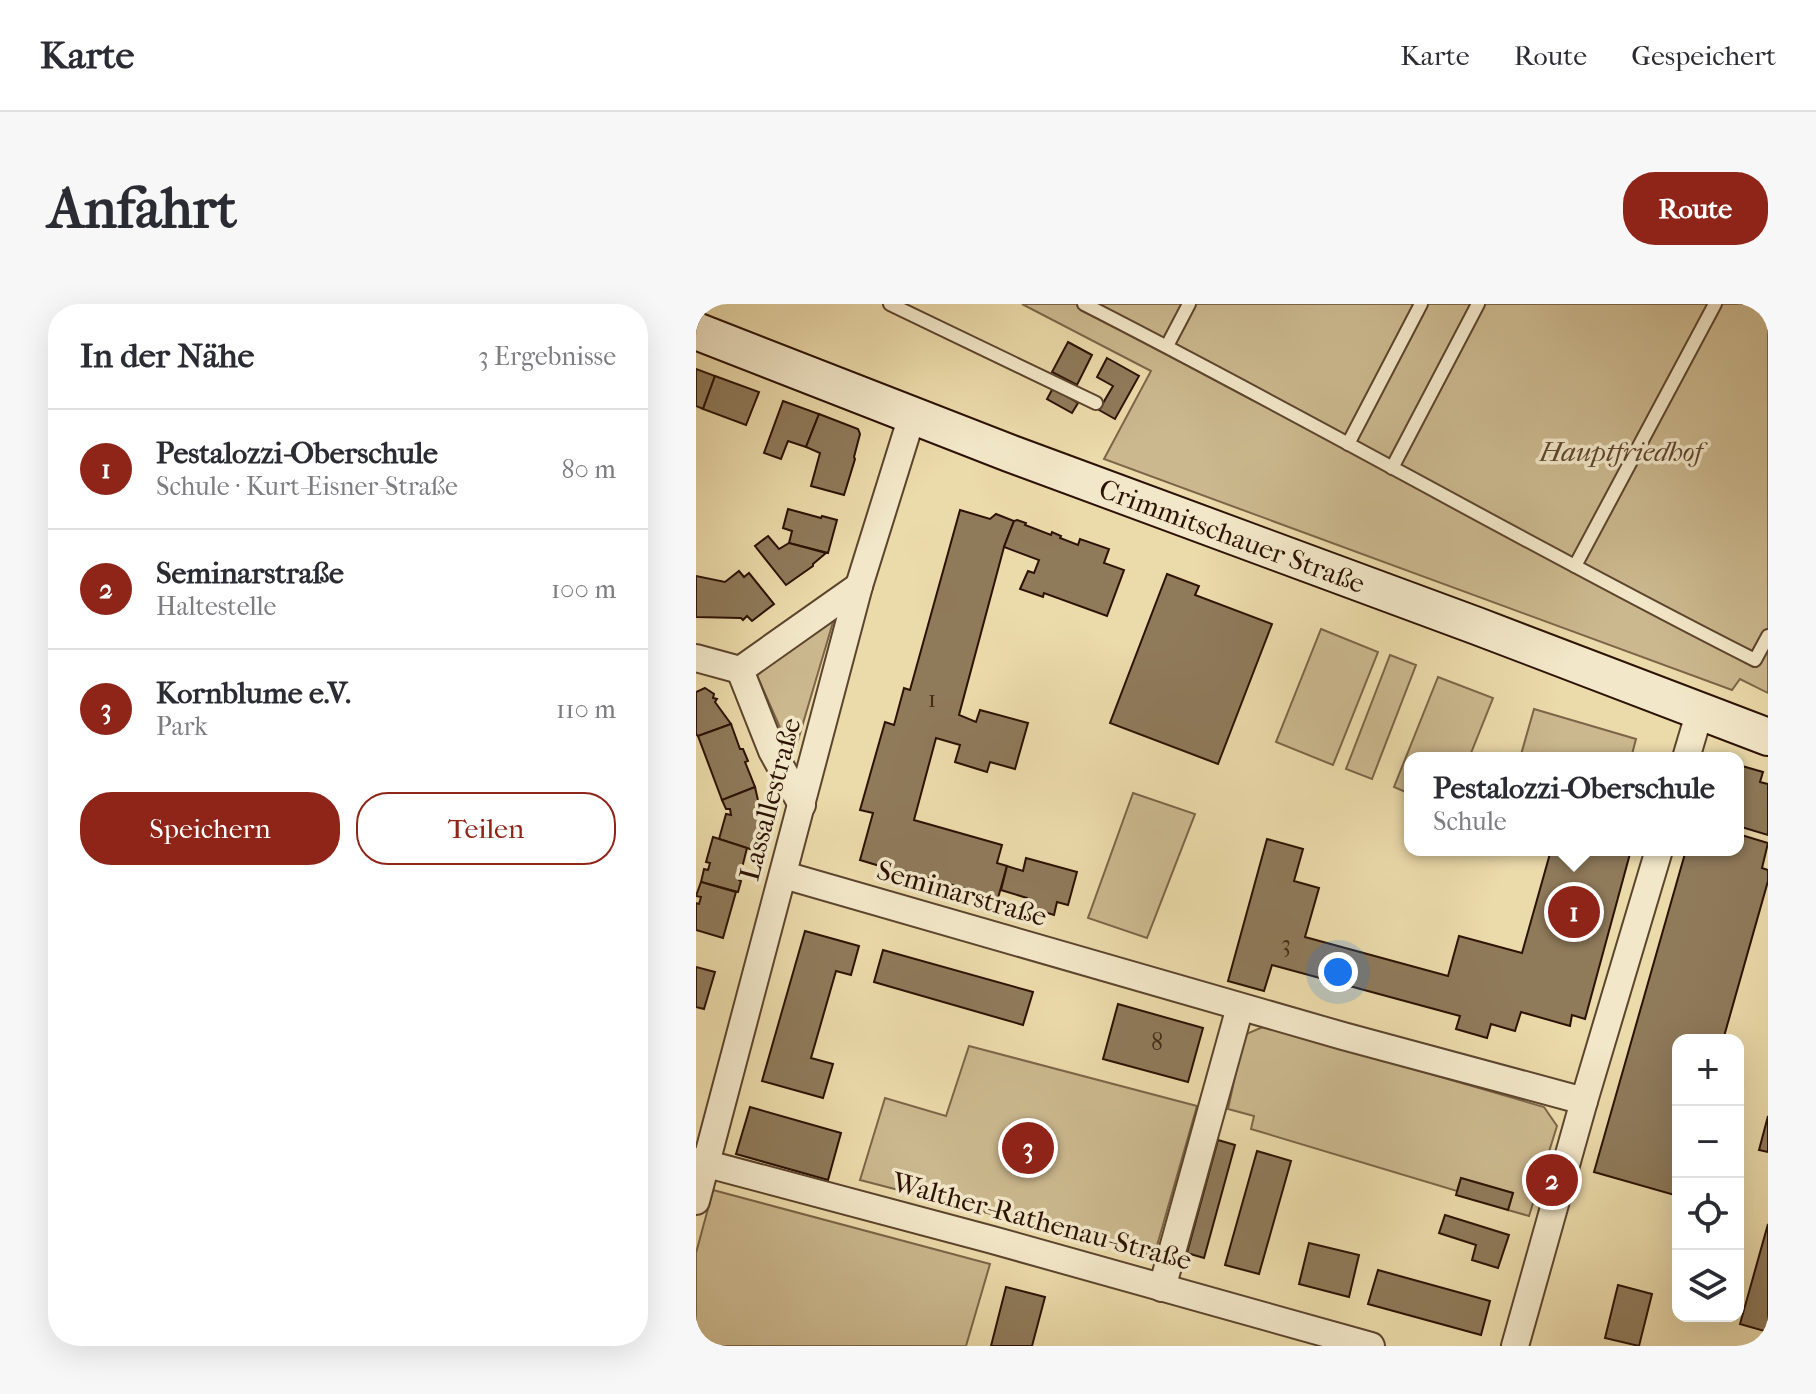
<!DOCTYPE html>
<html lang="de">
<head>
<meta charset="utf-8">
<style>
  body { margin:0; font-family:"IM FELL French Canon",serif; background:#f7f7f7; color:#2b2b33 }
  .controls { position:absolute; right:24px; bottom:24px; display:grid; overflow:hidden; border-radius:16px; box-shadow:0 8px 32px #0002 }
  .controls button { width:72px; height:72px; display:grid; place-items:center; padding:0; border:0; border-bottom:2px solid #e1e1e2; background:#fff; color:#2b2b33; font:40px sans-serif }
  .you { position:absolute; left:642px; top:668px; width:28px; height:28px; margin:-20px; border:6px solid #fff; border-radius:50%; background:#1a73e8; box-shadow:0 0 0 12px #1a73e833 }
  .badge { display:grid; place-items:center; width:52px; height:52px; border-radius:50%; background:#8f2418; color:#fff; font-size:26px; font-weight:700 }
  .pin { position:absolute; translate:-50% -50%; border:4px solid #fff; box-shadow:0 2px 8px #0006 }
  .popup { position:absolute; left:708px; top:448px; width:340px; height:104px; box-sizing:border-box; display:grid; place-content:center; border-radius:16px; background:#fff; filter:drop-shadow(0 2px 6px #0005); font-size:26px; white-space:nowrap; color:#7c7c81 }
  .popup b { font-size:30px; color:#2b2b33 }
  .popup::after { content:''; position:absolute; left:50%; top:100%; margin-left:-16px; border:16px solid transparent; border-top-color:#fff }
  .list { margin:0; padding:0; list-style:none }
  h2 { display:flex; justify-content:space-between; align-items:center; height:104px; margin:0; padding:0 32px; font-size:34px }
  h2 small { font-size:26px; font-weight:400; color:#7c7c81 }
  .list li { display:grid; grid-template-columns:52px 1fr auto; gap:24px; align-items:center; box-sizing:border-box; height:120px; padding:0 32px; border-top:2px solid #e1e1e2 }
  .list b { display:block; font-size:30px; white-space:nowrap }
  .list p { margin:0; font-size:26px; white-space:nowrap; color:#7c7c81 }
  .list em { font-size:26px; font-style:normal; color:#7c7c81 }
  .actions { display:flex; gap:16px; padding:24px 32px }
  .actions a { flex:1; padding:18px 0; border:2px solid #8f2418; border-radius:32px; text-align:center; font-size:28px; color:#8f2418 }
  .actions .main { background:#8f2418; color:#fff }
  .icon { flex:none; width:44px; height:44px; fill:none; stroke:currentColor; stroke-width:2; stroke-linecap:round; stroke-linejoin:round }
  .map { position:relative; flex:none; width:1072px; height:1042px; overflow:hidden; border-radius:32px }
  header { display:flex; align-items:center; gap:48px; box-sizing:border-box; height:112px; padding:0 40px; background:#fff; border-bottom:2px solid #e1e1e2 }
  header strong { font-size:38px }
  nav { display:flex; gap:44px; margin-inline-start:auto; font-size:28px }
  .intro { display:flex; align-items:center; justify-content:space-between; box-sizing:border-box; height:192px; padding:0 48px }
  h1 { margin:0; font-size:56px }
  .button { padding:20px 36px; border-radius:32px; background:#8f2418; color:#fff; font-size:28px; font-weight:700 }
  main { display:flex; gap:48px; padding:0 48px }
  aside { flex:1; background:#fff; border-radius:32px; box-shadow:0 8px 32px #0002 }
  .map>svg:first-child { display:block }
  .green { fill:#cbb88e; stroke:#7c6548; stroke-width:2 }
  .building { fill:#8f7a5a; stroke:#2c1203; stroke-width:2 }
  .lines { fill:none; stroke-linecap:round; stroke-linejoin:round }
  .service-casing { stroke:#5c442d; stroke-width:16 }
  .minor-casing { stroke:#5c442d; stroke-width:30 }
  .secondary-casing { stroke:#2c1203; stroke-width:40 }
  .service { stroke:#f2e7c8; stroke-width:12 }
  .minor { stroke:#f2e7c8; stroke-width:26 }
  .secondary { stroke:#f2e7c8; stroke-width:36 }
  .labels { text-anchor:middle; dominant-baseline:central; stroke-width:7; stroke-linejoin:round; paint-order:stroke }
  .number-label { font-size:24px; fill:#452c19 }
  .park-label { font-size:28px; font-style:italic; fill:#5c442d; stroke:#f2e7c8 }
  .street-label { font-size:28px; fill:#2c1203; stroke:#f2e7c8 }
</style>
</head>
<body>
<header>
<strong>Karte</strong>
<nav><a>Karte</a><a>Route</a><a>Gespeichert</a></nav>
</header>
<div class="intro"><h1>Anfahrt</h1><a class="button">Route</a></div>
<main>
<aside>
<h2>In der Nähe<small>3 Ergebnisse</small></h2>
<ul class="list">
<li><span class="badge">1</span><div><b>Pestalozzi-Oberschule</b><p>Schule · Kurt-Eisner-Straße</p></div><em>80 m</em></li>
<li><span class="badge">2</span><div><b>Seminarstraße</b><p>Haltestelle</p></div><em>100 m</em></li>
<li><span class="badge">3</span><div><b>Kornblume e.V.</b><p>Park</p></div><em>110 m</em></li>
</ul>
<div class="actions"><a class="main">Speichern</a><a>Teilen</a></div>
</aside>
<div class="map">
<svg width="1072" height="1042" viewBox="0 0 1072 1042">
  <rect width="100%" height="100%" fill="#ebdaaa"/>
  <filter id="stains"><feTurbulence type="fractalNoise" baseFrequency=".0025" numOctaves="4"/><feColorMatrix values="0 0 0 0 .2 0 0 0 0 .09 0 0 0 0 .02 0 0 0 .5 -.17"/></filter>
  <radialGradient id="worn" r=".72"><stop offset=".6" stop-color="#630" stop-opacity="0"/><stop offset="1" stop-color="#630" stop-opacity=".3"/></radialGradient>
  <g class="green">
    <path d="M326,0h746v389l-28,-14 -8,11 -628,-231 47,-88z"/>
    <path d="M140,308l-43,145 -37,-84z"/>
    <path d="M625,325l57,23 -45,113 -57,-23z"/>
    <path d="M694,351l26,10 -44,114 -26,-10z"/>
    <path d="M742,373l55,21 -24,60h-59v36l-16,-7z"/>
    <path d="M838,405l102,30 -5,19h-111z"/>
    <path d="M437,489l62,21 -48,124 -59,-20z"/>
    <path d="M569,722l279,81 13,19 -28,90 -21,-6 5,-17 -52,-15 -4,13 -206,-62 3,-13 -26,-7 16,-74z"/>
    <path d="M273,742l228,60 -43,150 -294,-76 25,-82 61,18z"/>
    <path d="M17,886l277,74 -24,82h-270v-93z"/>
  </g>
  <g class="building">
    <path d="M372,38l24,13 -15,30 -25,-13z"/>
    <path d="M411,54l32,18 -24,43 -16,-9 14,-24 -16,-9z"/>
    <path d="M0,65l19,7 -12,33 -7,-3z"/>
    <path d="M19,72l44,16 -13,33 -43,-16z"/>
    <path d="M357,84l25,15 -6,10 -25,-14z"/>
    <path d="M87,97l36,13 -13,33 -18,-6 -7,18 -17,-6z"/>
    <path d="M123,110l39,15 2,5 -6,23 1,2 -11,36 -33,-9 9,-33 -14,-6z"/>
    <path d="M92,205l33,9 1,-2 15,4 -9,33 -39,-10 3,-12 -9,-3z"/>
    <path d="M264,206l30,9 6,-5 18,7 -10,26 -45,168 17,7 4,-12 48,13 -13,46 -25,-7 -3,10 -32,-10 5,-17 -24,-7 -22,82 88,25 -5,18 10,3 -9,32 -98,-28 -2,7 -17,-5 2,-5 -23,-7 13,-47 -13,-3 25,-88 9,3 10,-37 6,2z"/>
    <path d="M321,216l9,3 -1,2 26,10 1,-3 9,4 -1,2 18,7 2,-6 29,10 -5,14 20,7 -17,46 -63,-23 -1,4 -23,-8 8,-18 6,2 5,-13 -35,-13 10,-26z"/>
    <path d="M72,232l11,13 10,-6 37,10 -13,11v2l-27,19 -31,-39z"/>
    <path d="M43,267l5,6 5,-4 25,31 -22,17 -5,-5 -4,4 -2,-2 -45,-1v-41l29,6z"/>
    <path d="M471,270l32,12 -4,9 77,29 -54,140 -108,-41z"/>
    <path d="M9,384l9,6 -1,4 4,1 -2,3 16,22 -33,12 -2,-2v-42z"/>
    <path d="M35,420l9,25h3l5,12 -3,1 10,25 -33,13 -24,-64z"/>
    <path d="M1046,462l21,6 -3,10 8,2v51l-30,-9v-49h1z"/>
    <path d="M59,483l7,31 5,5 -2,10 -5,1v3h-3l-4,13 -34,-11 7,-25 5,1 -1,-6h-4l-4,-9z"/>
    <path d="M1042,530l30,9 -6,25 6,2v11l-45,159h-45v156l-84,-24 92,-322h52z"/>
    <path d="M17,533l34,11 -8,32 2,1 -3,11 -37,-10 3,-13 4,1 2,-7 -4,-1z"/>
    <path d="M571,535l36,10 -9,32 25,7 -14,49 143,39 11,-40 63,17 29,-103h80l-46,169 -13,-4 -2,11 -49,-14 -6,19 -24,-7 -4,14 -31,-9 4,-13 -188,-51 -8,26 -36,-10z"/>
    <path d="M330,554l51,14 -9,33 -11,-3 -3,13 -29,-9 2,-8 -26,-8 6,-24 16,5z"/>
    <path d="M5,578l35,10 -13,46 -27,-8v-27l3,1 2,-7 -5,-1z"/>
    <path d="M109,627l54,15 -8,29 -15,-4 -25,87 22,6 -10,34 -61,-17z"/>
    <path d="M187,646l150,42 -10,33 -149,-43z"/>
    <path d="M0,663l19,5 -11,37 -8,-2z"/>
    <path d="M422,700l85,24 -15,54 -85,-23z"/>
    <path d="M54,803l91,26 -13,47 -92,-26z"/>
    <path d="M1072,812v36l-9,-2z"/>
    <path d="M522,836l17,5 -31,113 -17,-5z"/>
    <path d="M561,847l34,10 -32,113 -34,-9z"/>
    <path d="M765,874l52,15 -5,17 -52,-15z"/>
    <path d="M749,911l64,20 -11,33 -26,-8 4,-15 -37,-12z"/>
    <path d="M1072,920v108l-28,-8z"/>
    <path d="M613,939l50,12 -10,42 -50,-13z"/>
    <path d="M682,966l112,31 -9,34 -113,-31z"/>
    <path d="M922,981l34,9 -13,52 -34,-8z"/>
    <path d="M310,983l39,10 -13,49h-41z"/>
  </g>
  <g class="lines">
    <g class="service-casing">
      <g id="service">
        <path d="M194,0l206,99"/>
        <path d="M388,0c226,115 445,242 671,356l13,-24"/>
        <path d="M471,42l22,-42"/>
        <path d="M652,140l73,-140"/>
        <path d="M696,164l86,-164"/>
        <path d="M879,262l140,-262"/>
      </g>
    </g>
    <g class="minor-casing">
      <g id="minor">
        <path d="M0,354l44,12"/>
        <path d="M44,366l32,81 30,54"/>
        <path d="M44,366l119,-84"/>
        <path d="M990,454l14,-47"/>
        <path d="M88,571l559,161 241,65"/>
        <path d="M0,857l293,78 382,107"/>
        <path d="M0,897l163,-615 53,-170"/>
        <path d="M466,984l78,-281"/>
        <path d="M819,1042l69,-245 75,-251"/>
      </g>
    </g>
    <g class="secondary-casing">
      <g id="secondary">
        <path id="s1" d="M0,27l313,122 468,173 291,111"/>
      </g>
    </g>
    <use href="#service" class="service"/>
    <use href="#minor" class="minor"/>
    <use href="#secondary" class="secondary"/>
  </g>
  <g class="labels">
    <g class="number-label">
      <text x="236" y="395">1</text>
      <text x="590" y="640">3</text>
      <text x="461" y="738">8</text>
    </g>
    <g class="park-label">
      <text x="925" y="147">Hauptfriedhof</text>
    </g>
    <g class="street-label">
      <text stroke="none"><textPath href="#s1" startOffset="574">Crimmitschauer Straße</textPath></text>
      <text transform="translate(74 495) rotate(-75)">Lassallestraße</text>
      <text transform="translate(266 589) rotate(16)">Seminarstraße</text>
      <text transform="translate(346 917) rotate(15)">Walther-Rathenau-Straße</text>
    </g>
  </g>
  <rect width="100%" height="100%" filter="url(#stains)"/>
  <rect width="100%" height="100%" fill="url(#worn)"/>
</svg>
<div class="controls">
<button>+</button>
<button>−</button>
<button><svg class="icon" aria-label="locate" viewBox="0 0 24 24"><circle cx="12" cy="12" r="6"/><path d="M12 2v4M12 18v4M2 12h4M18 12h4"/></svg></button>
<button><svg class="icon" aria-label="layers" viewBox="0 0 24 24"><path d="M12 4l9 5-9 5-9-5zM3 14l9 5 9-5"/></svg></button>
</div>
<div class="you"></div>
<div class="pin badge" style="left:878px;top:608px">1</div>
<div class="popup"><b>Pestalozzi-Oberschule</b>Schule</div>
<div class="pin badge" style="left:856px;top:876px">2</div>
<div class="pin badge" style="left:332px;top:844px">3</div>
</div>
</main>
</body>
</html>
